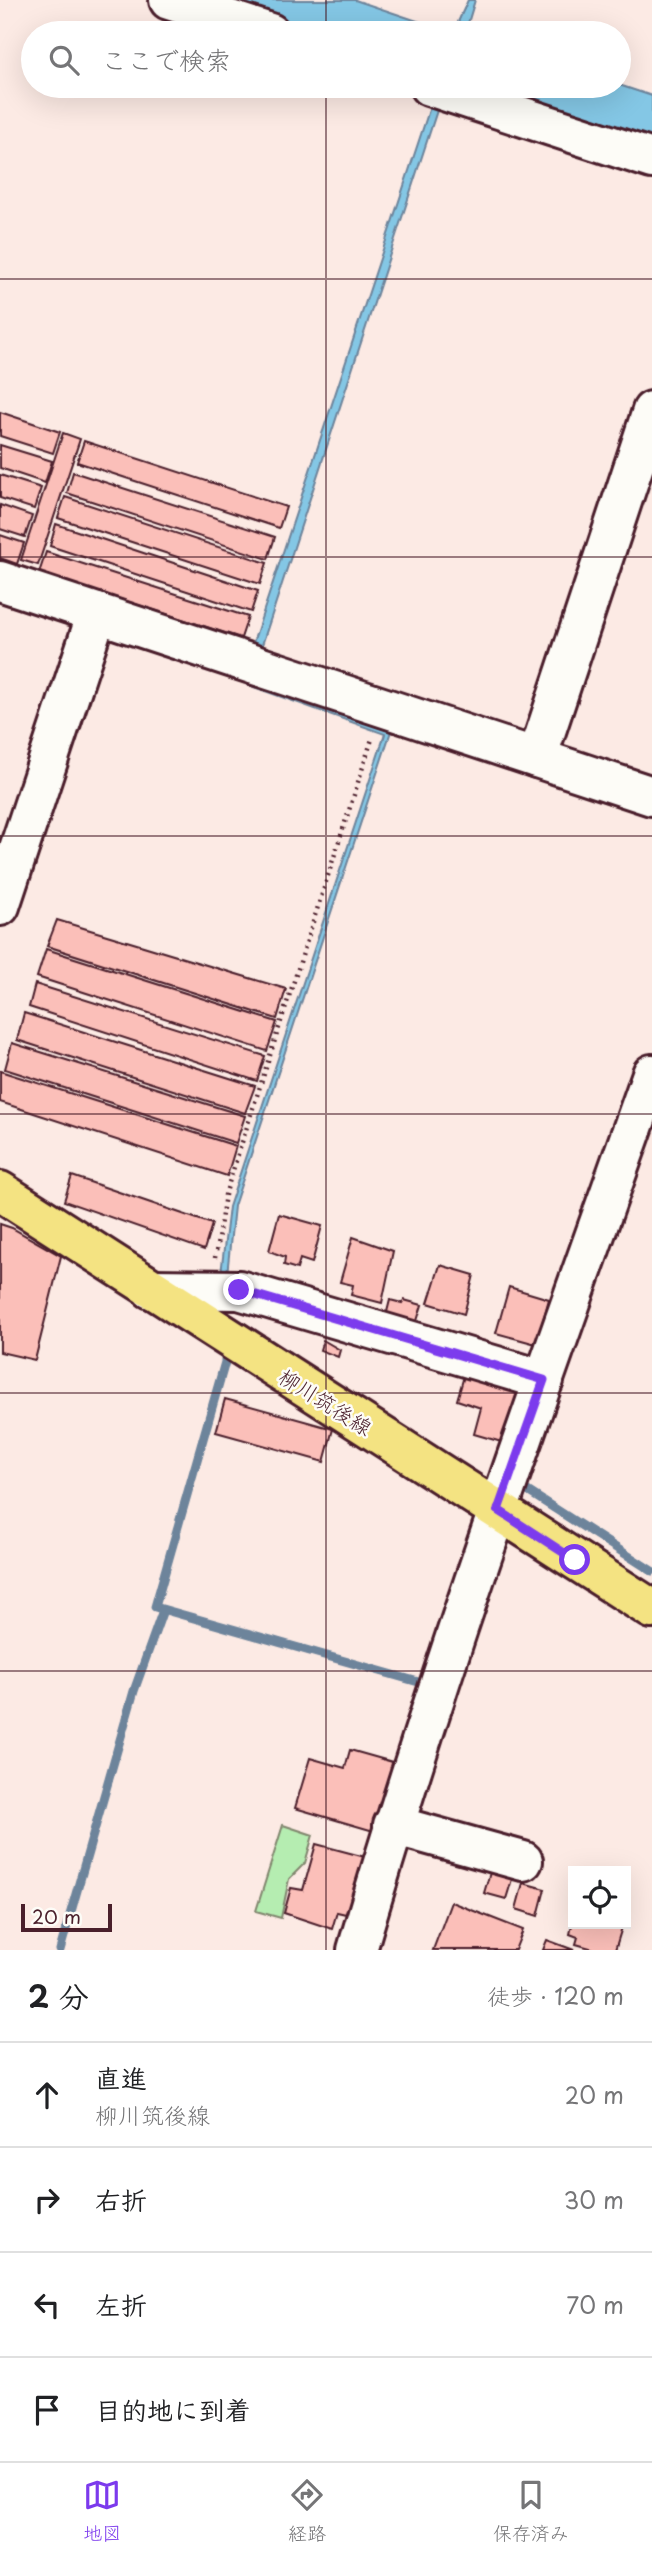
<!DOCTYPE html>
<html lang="ja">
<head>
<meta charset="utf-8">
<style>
  body { margin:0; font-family:"Playpen Sans","Klee One",sans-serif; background:#f2f2f2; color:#202124 }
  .controls { position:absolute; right:21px; bottom:21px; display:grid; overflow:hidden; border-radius:0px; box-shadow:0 7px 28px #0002 }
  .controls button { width:63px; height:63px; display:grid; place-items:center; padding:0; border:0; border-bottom:2px solid #e0e0e0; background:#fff; color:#202124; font:35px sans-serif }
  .scale { position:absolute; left:21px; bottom:18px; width:91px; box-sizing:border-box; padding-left:7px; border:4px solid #4a1f2b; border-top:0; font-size:19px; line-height:24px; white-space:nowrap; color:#4a1f2b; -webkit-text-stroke:5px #fdfcf7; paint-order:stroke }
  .stop { position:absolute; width:21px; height:21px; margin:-16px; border:5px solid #7c3aed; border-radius:50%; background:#fff }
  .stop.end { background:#7c3aed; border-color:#fff; box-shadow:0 2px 7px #0008 }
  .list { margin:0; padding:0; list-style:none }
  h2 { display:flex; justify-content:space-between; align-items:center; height:91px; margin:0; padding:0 28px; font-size:30px }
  h2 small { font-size:23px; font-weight:400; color:#757577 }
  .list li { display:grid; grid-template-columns:46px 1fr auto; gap:21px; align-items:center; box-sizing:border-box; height:105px; padding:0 28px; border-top:2px solid #e0e0e0 }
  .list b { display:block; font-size:26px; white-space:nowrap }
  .list p { margin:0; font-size:23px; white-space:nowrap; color:#757577 }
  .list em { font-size:23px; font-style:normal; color:#757577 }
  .icon { flex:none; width:38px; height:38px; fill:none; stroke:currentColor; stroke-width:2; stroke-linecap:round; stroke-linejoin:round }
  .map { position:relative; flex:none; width:652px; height:1950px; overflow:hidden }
  .search { position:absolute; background:#fff; box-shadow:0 7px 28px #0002; left:21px; right:21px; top:21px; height:77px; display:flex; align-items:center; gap:18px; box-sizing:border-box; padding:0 24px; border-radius:38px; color:#757577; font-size:26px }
  .sheet { height:511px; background:#fff }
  nav { display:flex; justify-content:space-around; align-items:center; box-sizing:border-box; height:98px; border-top:2px solid #e0e0e0; background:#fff; font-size:19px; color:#757577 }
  nav a { display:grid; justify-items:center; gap:4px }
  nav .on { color:#7c3aed }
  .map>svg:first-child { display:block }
  .green { fill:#b5edb1; stroke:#80866e; stroke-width:2 }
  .water { fill:#84c7e5; stroke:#6d849b; stroke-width:2 }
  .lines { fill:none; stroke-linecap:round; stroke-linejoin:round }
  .stream { stroke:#6d849b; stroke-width:9 }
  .building { fill:#fbbfb9; stroke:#4a1f2b; stroke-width:2 }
  .minor-casing { stroke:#4a1f2b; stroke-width:44 }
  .major-casing { stroke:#4a1f2b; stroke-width:44 }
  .path { stroke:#4a1f2b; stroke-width:4.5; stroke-dasharray:2 5; stroke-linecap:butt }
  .minor { stroke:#fdfcf7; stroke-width:38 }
  .major { stroke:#f4e382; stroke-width:38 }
  .route { stroke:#7c3aed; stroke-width:9 }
  .grid { fill:none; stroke:#4a1f2b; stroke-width:2; stroke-opacity:0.55 }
  .labels { text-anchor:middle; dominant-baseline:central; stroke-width:5; stroke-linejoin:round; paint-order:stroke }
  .street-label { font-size:21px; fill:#4a1f2b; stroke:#fdfcf7 }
</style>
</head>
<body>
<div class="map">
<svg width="652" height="1950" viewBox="0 0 652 1950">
  <rect width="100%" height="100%" fill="#fceae4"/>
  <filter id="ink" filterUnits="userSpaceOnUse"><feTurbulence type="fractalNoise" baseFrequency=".0143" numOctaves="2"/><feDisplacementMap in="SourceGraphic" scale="14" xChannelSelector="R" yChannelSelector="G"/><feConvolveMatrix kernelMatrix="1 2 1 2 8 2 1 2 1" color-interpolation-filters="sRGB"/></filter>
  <g filter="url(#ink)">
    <path class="green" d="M283,1825l30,10 -8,28 -16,16 -8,39 -25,-7z"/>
    <g class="water">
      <path d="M218,0h137l98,33 15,-33h7l-10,33h-145z"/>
      <path d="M619,85l33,11v45l-170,-55z"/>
      <path d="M437,86h8l-184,562 -9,-2z"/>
      <path d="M245,679l146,52 -157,475 -7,69 -6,-1 8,-67 156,-473 -137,-49z"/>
    </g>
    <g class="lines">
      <g class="stream">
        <path d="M225,1347v15l-70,245 274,78"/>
        <path d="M526,1490l126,81"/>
        <path d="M60,1950l74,-259 29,-81"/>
      </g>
    </g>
    <g class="building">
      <path d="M0,412l60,20 -7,21 -53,-17z"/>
      <path d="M63,433l17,6 -42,126 -17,-5z"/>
      <path d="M84,441l202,66 -7,21 -202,-66z"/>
      <path d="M0,445l52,16 -7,22 -45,-15z"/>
      <path d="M73,472l202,65 -7,22 -201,-66z"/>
      <path d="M0,475l41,13 -7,21 -34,-11z"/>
      <path d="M65,497l202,66 -7,21 -202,-66z"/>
      <path d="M0,505l32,11 -7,21 -25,-8z"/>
      <path d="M56,524l202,67 -7,21 -201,-66z"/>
      <path d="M0,535l24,8 -7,21 -17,-6z"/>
      <path d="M46,552l202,65 -7,21 -202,-65z"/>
      <path d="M57,920l229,69 -9,30 -230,-73z"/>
      <path d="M46,949l231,73 -10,29 -230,-74z"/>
      <path d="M35,984l230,72 -8,25 -228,-74z"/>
      <path d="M24,1013l231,73 -10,27 -228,-73z"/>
      <path d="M12,1043l233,73 -9,27 -231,-74z"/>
      <path d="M0,1071l236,75 -9,30 -227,-74z"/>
      <path d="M72,1176l140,48 -8,26 -140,-49z"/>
      <path d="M279,1214l43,12 -10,37 -12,-4 -3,10 -13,-4 1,-8 -16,-6z"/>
      <path d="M0,1224l12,4 49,28 -26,104 -35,-8z"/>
      <path d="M353,1237l40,14 -11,52 -31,-8 2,-10 -13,-3z"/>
      <path d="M440,1265l34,10 -10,39 -36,-11z"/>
      <path d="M509,1287l40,12 -13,45 -40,-11z"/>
      <path d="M390,1300l12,3 2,-3 18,5 -6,19 -30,-8z"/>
      <path d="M323,1340l17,10 -2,7 -18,-7z"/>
      <path d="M466,1369l55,21 -16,53 -31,-9 7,-26 -24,-8z"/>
      <path d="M225,1399l108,30 -9,33 -108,-30z"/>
      <path d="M350,1750l46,13 -19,69 -82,-24 15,-50 35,10z"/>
      <path d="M316,1844l49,13 -19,57 -9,-2 -5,17 -48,-16 7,-25 12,2z"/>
      <path d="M491,1869l22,7 -7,23 -22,-6z"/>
      <path d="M523,1883l22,6 -7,27 -22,-7z"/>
      <path d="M451,1902l72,28 -8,20h-82z"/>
      <path d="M573,1921v3h50l-8,26h-18l-21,-6 2,-7 -8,-3z"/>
      <path d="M547,1940l27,10h-31z"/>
    </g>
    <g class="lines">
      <g class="minor-casing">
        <g id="minor">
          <path d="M169,0l101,33"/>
          <path d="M429,86l223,73"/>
          <path d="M0,581l652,215"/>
          <path d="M537,758l115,-347"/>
          <path d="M0,906l97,-293"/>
          <path d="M151,1289l88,1 305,90"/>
          <path d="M393,1825l130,36"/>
          <path d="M357,1950c86,-296 192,-585 295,-876"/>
        </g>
      </g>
      <g class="major-casing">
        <path id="major" d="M0,1191l652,418"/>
      </g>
      <path class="path" d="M215,1258l10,-63 147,-456"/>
      <use href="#minor" class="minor"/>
      <use href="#major" class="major"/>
    </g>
  </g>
  <g class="lines" filter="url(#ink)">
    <path class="route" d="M239,1290l305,90 -46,130 77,50"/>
  </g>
  <path class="grid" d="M326,0v33M326,86v1864M0,279h652M0,557h652M0,836h652M0,1114h652M0,1393h652M0,1671h652"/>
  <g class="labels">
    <g class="street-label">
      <text transform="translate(326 1401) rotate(32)">柳川筑後線</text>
    </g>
  </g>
</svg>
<div class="controls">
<button><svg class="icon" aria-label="locate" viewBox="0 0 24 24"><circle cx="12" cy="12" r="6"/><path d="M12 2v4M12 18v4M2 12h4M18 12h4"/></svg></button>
</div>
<div class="scale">20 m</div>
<div class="stop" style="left:575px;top:1560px"></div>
<div class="stop end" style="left:239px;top:1290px"></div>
<div class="search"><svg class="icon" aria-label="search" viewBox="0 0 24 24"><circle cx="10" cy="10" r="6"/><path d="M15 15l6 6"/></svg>ここで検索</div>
</div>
<section class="sheet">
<h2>2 分<small>徒歩 · 120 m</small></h2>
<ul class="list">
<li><svg class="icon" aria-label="ahead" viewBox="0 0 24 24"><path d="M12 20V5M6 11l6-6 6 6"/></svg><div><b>直進</b><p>柳川筑後線</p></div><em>20 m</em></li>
<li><svg class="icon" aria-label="right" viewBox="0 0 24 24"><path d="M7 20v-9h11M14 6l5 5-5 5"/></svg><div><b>右折</b></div><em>30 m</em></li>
<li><svg class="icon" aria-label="left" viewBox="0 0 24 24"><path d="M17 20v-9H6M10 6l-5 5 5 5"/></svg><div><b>左折</b></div><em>70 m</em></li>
<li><svg class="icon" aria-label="arrive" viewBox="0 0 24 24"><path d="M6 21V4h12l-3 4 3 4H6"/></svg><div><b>目的地に到着</b></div></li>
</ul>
</section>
<nav>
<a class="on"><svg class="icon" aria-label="map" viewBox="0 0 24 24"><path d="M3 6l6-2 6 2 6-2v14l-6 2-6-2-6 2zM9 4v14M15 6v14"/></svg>地図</a>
<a><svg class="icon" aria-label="directions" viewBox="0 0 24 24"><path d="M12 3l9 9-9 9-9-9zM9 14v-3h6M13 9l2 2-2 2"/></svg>経路</a>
<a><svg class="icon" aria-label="saved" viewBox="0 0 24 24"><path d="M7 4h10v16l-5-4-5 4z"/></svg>保存済み</a>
</nav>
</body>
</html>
